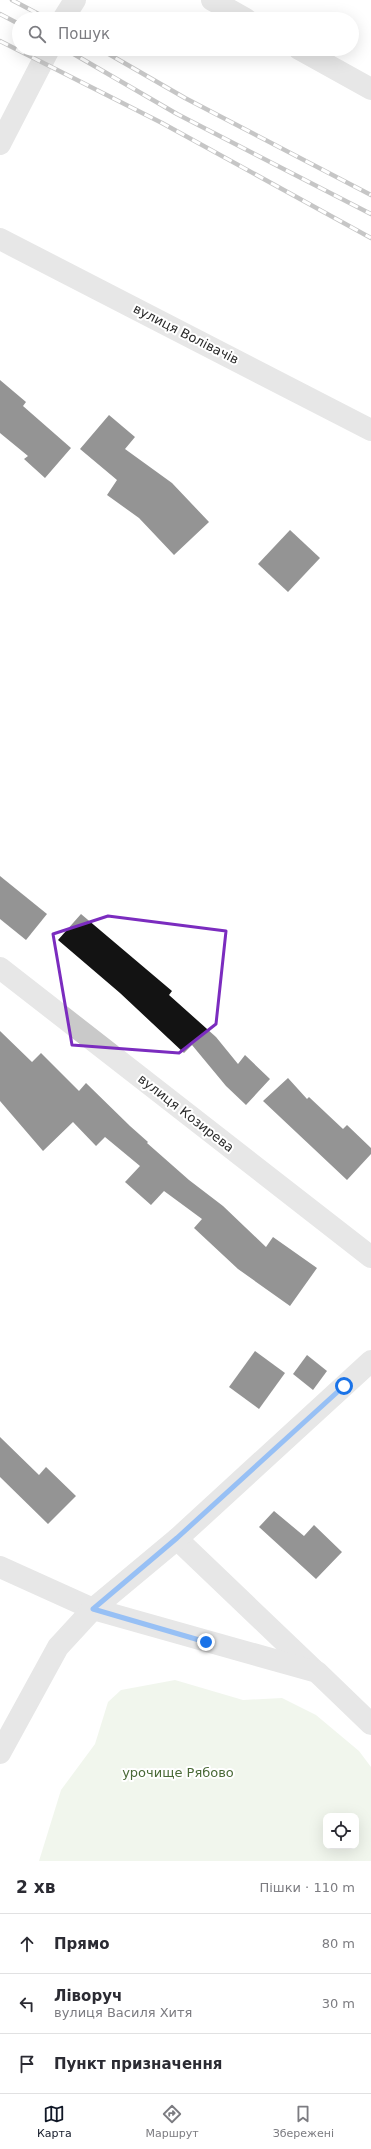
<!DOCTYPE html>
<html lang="uk">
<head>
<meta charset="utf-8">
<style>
  body { margin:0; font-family:"DejaVu Sans",sans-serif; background:#f7f7f7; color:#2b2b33 }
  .controls { position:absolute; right:12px; bottom:12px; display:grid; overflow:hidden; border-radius:8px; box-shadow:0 4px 16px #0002 }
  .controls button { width:36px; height:36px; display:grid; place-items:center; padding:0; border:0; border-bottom:1px solid #e1e1e2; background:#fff; color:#2b2b33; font:20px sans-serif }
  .stop { position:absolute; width:12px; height:12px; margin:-9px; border:3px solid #1a73e8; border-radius:50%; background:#fff }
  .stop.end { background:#1a73e8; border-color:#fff; box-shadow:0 1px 4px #0008 }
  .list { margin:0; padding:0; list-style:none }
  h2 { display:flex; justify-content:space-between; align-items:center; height:52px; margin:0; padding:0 16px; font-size:17px }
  h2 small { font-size:13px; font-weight:400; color:#7c7c81 }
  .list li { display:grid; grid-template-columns:26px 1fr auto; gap:12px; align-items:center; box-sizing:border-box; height:60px; padding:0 16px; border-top:1px solid #e1e1e2 }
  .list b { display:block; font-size:15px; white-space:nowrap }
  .list p { margin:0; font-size:13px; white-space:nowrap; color:#7c7c81 }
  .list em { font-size:13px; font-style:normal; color:#7c7c81 }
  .icon { flex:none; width:22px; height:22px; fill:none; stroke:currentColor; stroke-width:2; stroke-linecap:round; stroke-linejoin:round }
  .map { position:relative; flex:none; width:371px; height:1861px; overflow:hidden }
  .search { position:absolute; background:#fff; box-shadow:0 4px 16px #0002; left:12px; right:12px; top:12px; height:44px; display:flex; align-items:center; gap:10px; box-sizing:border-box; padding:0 14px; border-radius:22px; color:#7c7c81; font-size:15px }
  .sheet { height:232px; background:#fff }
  nav { display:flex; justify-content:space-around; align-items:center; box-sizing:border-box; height:56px; border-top:1px solid #e1e1e2; background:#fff; font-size:11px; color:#7c7c81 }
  nav a { display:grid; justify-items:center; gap:2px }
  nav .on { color:#111827 }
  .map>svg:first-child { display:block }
  .green { fill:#e0ebd8; fill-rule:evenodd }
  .building { fill:#131313 }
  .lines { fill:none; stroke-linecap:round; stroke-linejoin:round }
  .minor { stroke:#c9c9c9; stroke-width:22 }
  .rail-casing { stroke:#818181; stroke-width:4.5 }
  .rail { stroke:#fff; stroke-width:3; stroke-dasharray:9; stroke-linecap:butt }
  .route { stroke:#1a73e8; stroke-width:5 }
  .marked { fill:none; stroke:#7b2cbf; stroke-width:3; stroke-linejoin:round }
  .labels { text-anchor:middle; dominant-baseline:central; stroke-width:4; stroke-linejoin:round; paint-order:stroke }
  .street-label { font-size:13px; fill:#2c2c2c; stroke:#fff }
  .park-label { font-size:13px; fill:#4a6a37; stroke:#fff }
</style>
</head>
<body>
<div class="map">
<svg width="371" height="1861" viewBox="0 0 371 1861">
  <rect width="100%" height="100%" fill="#fff"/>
  <path class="green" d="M175,1680l68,20 39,-2 34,17 43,36 12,16v94h-332l22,-71 34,-46 13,-42 13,-12zM326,1816h30v30h-30z"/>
  <g class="building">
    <path d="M0,380l26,22 -3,4 48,42 -26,30 -21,-19 4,-3 -28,-23z"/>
    <path d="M109,415l26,22 -10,12 47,34 37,39 -35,33 -35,-37 -32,-23 10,-15 -37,-31z"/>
    <path d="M290,530l30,28 -32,34 -30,-28z"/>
    <path d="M0,876l47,38 -21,26 -26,-21z"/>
    <path d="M81,914l91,77 -3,4 47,42 22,27 7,-9 25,24 -24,26 -20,-19 -34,-41 -8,8 -64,-60 -62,-53z"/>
    <path d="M0,1031l32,31 9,-9 38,38 7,-8 44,43 18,16 -1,1 42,37 34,26 43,41 7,-10 44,31 -27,38 -52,-37 -44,-41 8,-9 -38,-28 -13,14 -26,-23 15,-16 -35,-29 -9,9 -23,-24 -30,29 -43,-50z"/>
    <path d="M288,1078l19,21 2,-2 34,32 4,-4 24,23v6l-24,26 -84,-79z"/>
    <path d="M255,1351l30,22 -26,36 -30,-22z"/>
    <path d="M307,1355l20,16 -14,19 -20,-16z"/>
    <path d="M0,1437l39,38 7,-8 30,29 -28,28 -48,-47z"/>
    <path d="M274,1511l30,25 10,-11 28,27 -26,27 -57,-52z"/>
  </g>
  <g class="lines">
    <g class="minor">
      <path d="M212,0l34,19"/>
      <path d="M63,19l12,-19"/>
      <path d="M299,49l72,40"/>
      <path d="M0,144l49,-95"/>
      <path d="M0,239l371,191"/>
      <path d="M0,968l371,289"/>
      <path d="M177,1539l137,131"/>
      <path d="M0,1567l93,42 224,63 54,52"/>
      <path d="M0,1753l58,-106 35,-38 84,-70 194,-178"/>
    </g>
    <g class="rail-casing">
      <g id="rail">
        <path d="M12,0l36,19"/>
        <path d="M0,14l19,10"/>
        <path d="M0,41l162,82 209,115"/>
        <path d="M65,49l112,65 194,100"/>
        <path d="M100,49l85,49 186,97"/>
      </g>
    </g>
    <use href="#rail" class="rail"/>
  </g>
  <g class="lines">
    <path class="route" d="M206,1642l-113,-33 84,-71 167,-152"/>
  </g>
  <path d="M0 0H371V1861H0ZM108,916l118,15 -10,93 -37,29 -107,-8 -19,-111z" fill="#fff" fill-opacity=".55" fill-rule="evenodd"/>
  <path class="marked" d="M108,916l118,15 -10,93 -37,29 -107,-8 -19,-111z"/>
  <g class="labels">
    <g class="street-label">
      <text transform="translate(186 334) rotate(27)">вулиця Волівачів</text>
      <text transform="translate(186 1113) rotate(38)">вулиця Козирева</text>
    </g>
    <g class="park-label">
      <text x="178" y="1772">урочище Рябово</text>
    </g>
  </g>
</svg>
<div class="controls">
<button><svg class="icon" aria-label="locate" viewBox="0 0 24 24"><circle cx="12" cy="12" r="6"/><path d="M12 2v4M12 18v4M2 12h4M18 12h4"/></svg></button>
</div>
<div class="stop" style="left:344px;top:1386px"></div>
<div class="stop end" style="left:206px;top:1642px"></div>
<div class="search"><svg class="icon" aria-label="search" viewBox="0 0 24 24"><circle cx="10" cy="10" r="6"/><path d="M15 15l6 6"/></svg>Пошук</div>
</div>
<section class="sheet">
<h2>2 хв<small>Пішки · 110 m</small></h2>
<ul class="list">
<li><svg class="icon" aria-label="ahead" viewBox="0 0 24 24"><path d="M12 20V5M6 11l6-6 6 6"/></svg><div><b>Прямо</b></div><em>80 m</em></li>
<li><svg class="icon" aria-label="left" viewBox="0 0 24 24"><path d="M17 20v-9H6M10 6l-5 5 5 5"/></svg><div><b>Ліворуч</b><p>вулиця Василя Хитя</p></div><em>30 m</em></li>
<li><svg class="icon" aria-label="arrive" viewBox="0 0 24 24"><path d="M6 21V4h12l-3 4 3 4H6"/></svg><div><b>Пункт призначення</b></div></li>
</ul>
</section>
<nav>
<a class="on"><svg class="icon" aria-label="map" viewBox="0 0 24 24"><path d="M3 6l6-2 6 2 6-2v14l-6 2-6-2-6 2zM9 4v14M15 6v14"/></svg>Карта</a>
<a><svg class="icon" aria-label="directions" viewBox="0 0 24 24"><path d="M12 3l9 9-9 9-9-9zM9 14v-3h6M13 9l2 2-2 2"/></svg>Маршрут</a>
<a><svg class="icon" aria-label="saved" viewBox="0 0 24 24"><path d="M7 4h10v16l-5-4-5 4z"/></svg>Збережені</a>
</nav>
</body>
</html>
